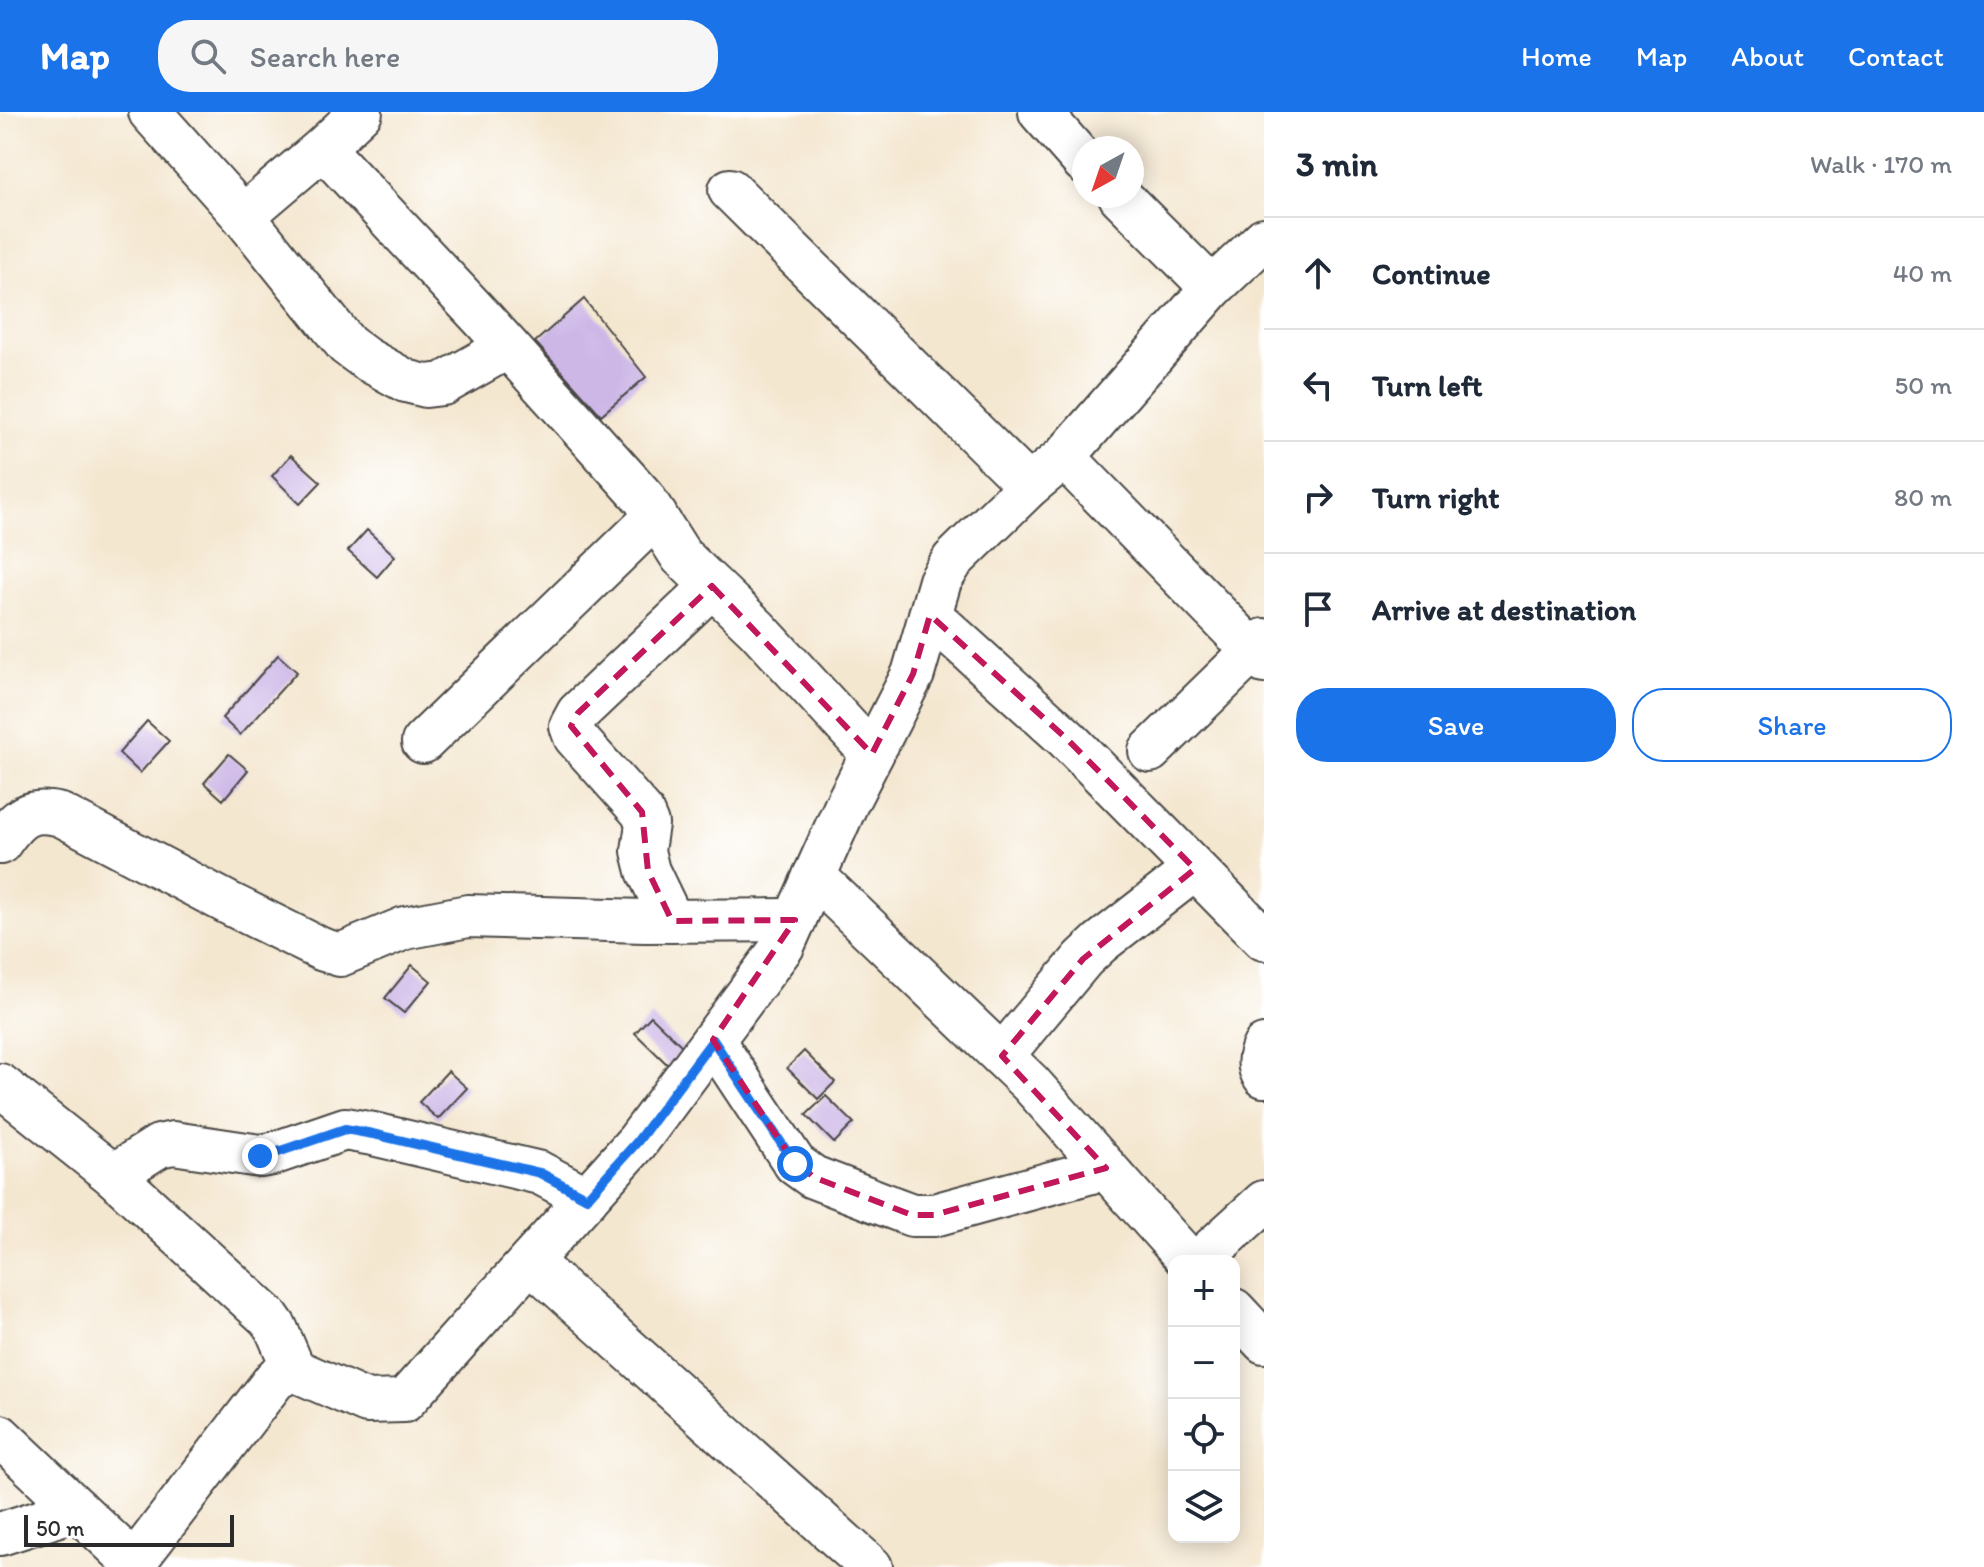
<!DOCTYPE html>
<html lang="en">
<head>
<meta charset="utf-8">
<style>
  body { margin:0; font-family:Itim,sans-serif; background:#f6f6f7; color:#1f2937 }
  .controls { position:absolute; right:24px; bottom:24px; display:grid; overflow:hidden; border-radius:16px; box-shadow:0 4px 20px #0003 }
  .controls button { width:72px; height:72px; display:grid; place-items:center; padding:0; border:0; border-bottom:2px solid #e0e1e3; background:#fff; color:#1f2937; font:40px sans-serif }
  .compass { position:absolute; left:1072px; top:24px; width:72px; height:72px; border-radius:50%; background:#fff; box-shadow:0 4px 20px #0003; rotate:220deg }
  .scale { position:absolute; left:24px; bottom:20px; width:210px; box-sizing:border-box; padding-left:8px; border:4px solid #2b2b2b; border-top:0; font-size:22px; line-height:28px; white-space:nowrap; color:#2b2b2b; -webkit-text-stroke:6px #fff; paint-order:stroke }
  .stop { position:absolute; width:24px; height:24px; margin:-18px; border:6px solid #1a73e8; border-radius:50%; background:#fff }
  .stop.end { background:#1a73e8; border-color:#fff; box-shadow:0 2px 8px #0008 }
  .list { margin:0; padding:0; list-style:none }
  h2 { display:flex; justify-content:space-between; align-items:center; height:104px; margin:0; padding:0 32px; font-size:34px }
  h2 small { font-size:26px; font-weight:400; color:#747a83 }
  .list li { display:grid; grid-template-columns:52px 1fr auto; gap:24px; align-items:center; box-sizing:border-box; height:112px; padding:0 32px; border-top:2px solid #e0e1e3 }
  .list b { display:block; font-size:30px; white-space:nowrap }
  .list em { font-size:26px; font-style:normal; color:#747a83 }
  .actions { display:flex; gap:16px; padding:24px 32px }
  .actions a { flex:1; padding:18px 0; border:2px solid #1a73e8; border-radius:32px; text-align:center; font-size:28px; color:#1a73e8 }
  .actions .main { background:#1a73e8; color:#fff }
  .icon { flex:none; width:44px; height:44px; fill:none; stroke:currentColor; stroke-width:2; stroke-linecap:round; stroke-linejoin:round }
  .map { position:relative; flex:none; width:1264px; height:1455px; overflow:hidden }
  header { display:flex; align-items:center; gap:48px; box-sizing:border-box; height:112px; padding:0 40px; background:#1a73e8; color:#fff }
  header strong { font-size:38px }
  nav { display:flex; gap:44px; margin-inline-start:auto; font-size:28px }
  .search { width:560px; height:72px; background:#f6f6f7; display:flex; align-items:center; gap:20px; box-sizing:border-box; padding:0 28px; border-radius:32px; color:#747a83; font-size:30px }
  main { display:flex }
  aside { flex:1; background:#fff }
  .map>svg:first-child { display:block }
  .building { fill:#cdb7e7 }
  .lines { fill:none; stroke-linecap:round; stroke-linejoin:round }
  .minor-casing { stroke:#494744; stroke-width:46 }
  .minor { stroke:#fff; stroke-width:42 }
  .route { stroke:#1a73e8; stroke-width:10 }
  .marked { fill:none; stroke:#c2185b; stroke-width:6; stroke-dasharray:16 10; stroke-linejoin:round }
</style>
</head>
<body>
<header>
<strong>Map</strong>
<div class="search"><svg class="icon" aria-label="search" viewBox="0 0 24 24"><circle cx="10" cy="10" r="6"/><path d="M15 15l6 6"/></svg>Search here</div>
<nav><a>Home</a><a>Map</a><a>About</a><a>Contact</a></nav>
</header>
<main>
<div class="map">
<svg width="1264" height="1455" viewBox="0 0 1264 1455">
  <rect width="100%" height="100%" fill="#fff"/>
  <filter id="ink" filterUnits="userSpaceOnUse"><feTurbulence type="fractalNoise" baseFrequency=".0125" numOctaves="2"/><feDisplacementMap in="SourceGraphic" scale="16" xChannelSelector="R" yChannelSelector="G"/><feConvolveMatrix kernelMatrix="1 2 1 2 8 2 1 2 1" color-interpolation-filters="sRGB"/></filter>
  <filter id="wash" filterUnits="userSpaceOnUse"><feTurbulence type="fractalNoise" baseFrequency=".006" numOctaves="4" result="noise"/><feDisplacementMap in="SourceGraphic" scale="32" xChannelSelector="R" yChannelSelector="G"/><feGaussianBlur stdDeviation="1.8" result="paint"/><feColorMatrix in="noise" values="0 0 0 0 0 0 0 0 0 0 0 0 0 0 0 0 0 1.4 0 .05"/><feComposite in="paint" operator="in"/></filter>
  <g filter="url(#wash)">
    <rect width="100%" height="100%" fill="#f4e7d0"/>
    <g id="blocks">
      <g class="building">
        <path d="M584,187l62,78 -45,38 -66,-73z"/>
        <path d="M291,343l30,27 -21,22 -28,-28z"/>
        <path d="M367,418l28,26 -18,21 -29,-26z"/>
        <path d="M278,543l19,17 -57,63 -18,-17z"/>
        <path d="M147,609l22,20 -29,32 -21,-20z"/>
        <path d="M229,642l19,16 -25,30 -19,-17z"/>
        <path d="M412,853l19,16 -27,32 -19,-15z"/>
        <path d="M651,904l35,34 -16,17 -35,-34z"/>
        <path d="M804,939l31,31 -17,17 -31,-31z"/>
        <path d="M448,959l19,17 -29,31 -19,-17z"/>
        <path d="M826,984l28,27 -20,20 -28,-28z"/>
      </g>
    </g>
  </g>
  <g filter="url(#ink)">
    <use href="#blocks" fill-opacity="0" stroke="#494744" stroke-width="2"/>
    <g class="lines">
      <g class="minor-casing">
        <g id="minor">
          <path d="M150,0l93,104 104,129 19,14 40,22 20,5 17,-2 65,-37"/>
          <path d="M1040,0l44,50"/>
          <path d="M323,36l160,171 161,179 37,58 76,73 115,125"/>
          <path d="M730,78l299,296"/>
          <path d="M1120,84l92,92"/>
          <path d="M243,104l80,-68 38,-36"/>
          <path d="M1064,345l200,205"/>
          <path d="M930,503l137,124 197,200"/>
          <path d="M423,630l233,-226"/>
          <path d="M1150,639l114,-111"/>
          <path d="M0,731c18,-26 29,-36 61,-28l167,88 93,46 19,6 65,-27 63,-12 177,5 150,-1"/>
          <path d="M814,764l216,207 159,178"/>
          <path d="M672,809l-24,-50 -5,-20 4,-27 -5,-12 -67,-75 -4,-11 7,-13 134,-127"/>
          <path d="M713,928l82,124 18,13 83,32 16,6h22l172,-47"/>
          <path d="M1264,934c-5,10 -7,20 0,30"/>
          <path d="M1002,944l81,-97 17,-16 95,-74"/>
          <path d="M0,973l113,90 156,143 7,10 18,42 73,32 37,-1 233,-259 146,-196 64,-143 66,-129 27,-93 13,-21 76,-74 35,-29 148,-169 52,-49"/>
          <path d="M113,1063l46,-29 14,-3 87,13 12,-2 73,-25 28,5 167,39 47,25"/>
          <path d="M530,1149l341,306"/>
          <path d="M1199,1149l65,-59"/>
          <path d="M1234,1198l30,32"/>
          <path d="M0,1324l134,127"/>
          <path d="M0,1422l77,-25"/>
          <path d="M131,1455l145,-189 18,-8"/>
        </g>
      </g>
      <use href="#minor" class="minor"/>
    </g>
  </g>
  <g class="lines" filter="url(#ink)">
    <path class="route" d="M260,1044l12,-2 73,-25 28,5 167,39 47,25 50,-56 76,-102 82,124"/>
  </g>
  <path class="marked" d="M712,474l160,168 41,-80 17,-59 137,124 128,130 -112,90 -81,97 104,112 -172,47h-22l-99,-38 -25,-24 -75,-113 82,-120 -123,1 -24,-50 -6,-59 -71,-86 7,-13z"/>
</svg>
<div class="controls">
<button>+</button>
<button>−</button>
<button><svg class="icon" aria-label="locate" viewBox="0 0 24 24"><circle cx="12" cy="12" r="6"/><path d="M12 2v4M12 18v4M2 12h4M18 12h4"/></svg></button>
<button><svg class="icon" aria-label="layers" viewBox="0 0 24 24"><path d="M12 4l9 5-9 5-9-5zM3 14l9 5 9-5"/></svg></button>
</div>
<svg class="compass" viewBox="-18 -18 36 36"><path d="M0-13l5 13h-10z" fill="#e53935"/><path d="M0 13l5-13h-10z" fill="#747a83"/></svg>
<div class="scale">50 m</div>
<div class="stop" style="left:795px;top:1052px"></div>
<div class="stop end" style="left:260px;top:1044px"></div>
</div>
<aside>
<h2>3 min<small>Walk · 170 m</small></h2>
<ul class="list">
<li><svg class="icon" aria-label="ahead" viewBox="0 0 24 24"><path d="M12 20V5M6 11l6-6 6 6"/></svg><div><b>Continue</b></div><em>40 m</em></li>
<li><svg class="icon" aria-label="left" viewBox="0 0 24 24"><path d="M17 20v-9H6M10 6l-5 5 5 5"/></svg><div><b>Turn left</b></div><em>50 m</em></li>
<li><svg class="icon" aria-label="right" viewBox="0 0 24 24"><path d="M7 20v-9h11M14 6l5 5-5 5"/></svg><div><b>Turn right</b></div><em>80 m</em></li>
<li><svg class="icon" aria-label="arrive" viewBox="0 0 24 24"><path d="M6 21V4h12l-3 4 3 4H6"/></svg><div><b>Arrive at destination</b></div></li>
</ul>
<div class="actions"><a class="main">Save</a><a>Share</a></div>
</aside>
</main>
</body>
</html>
